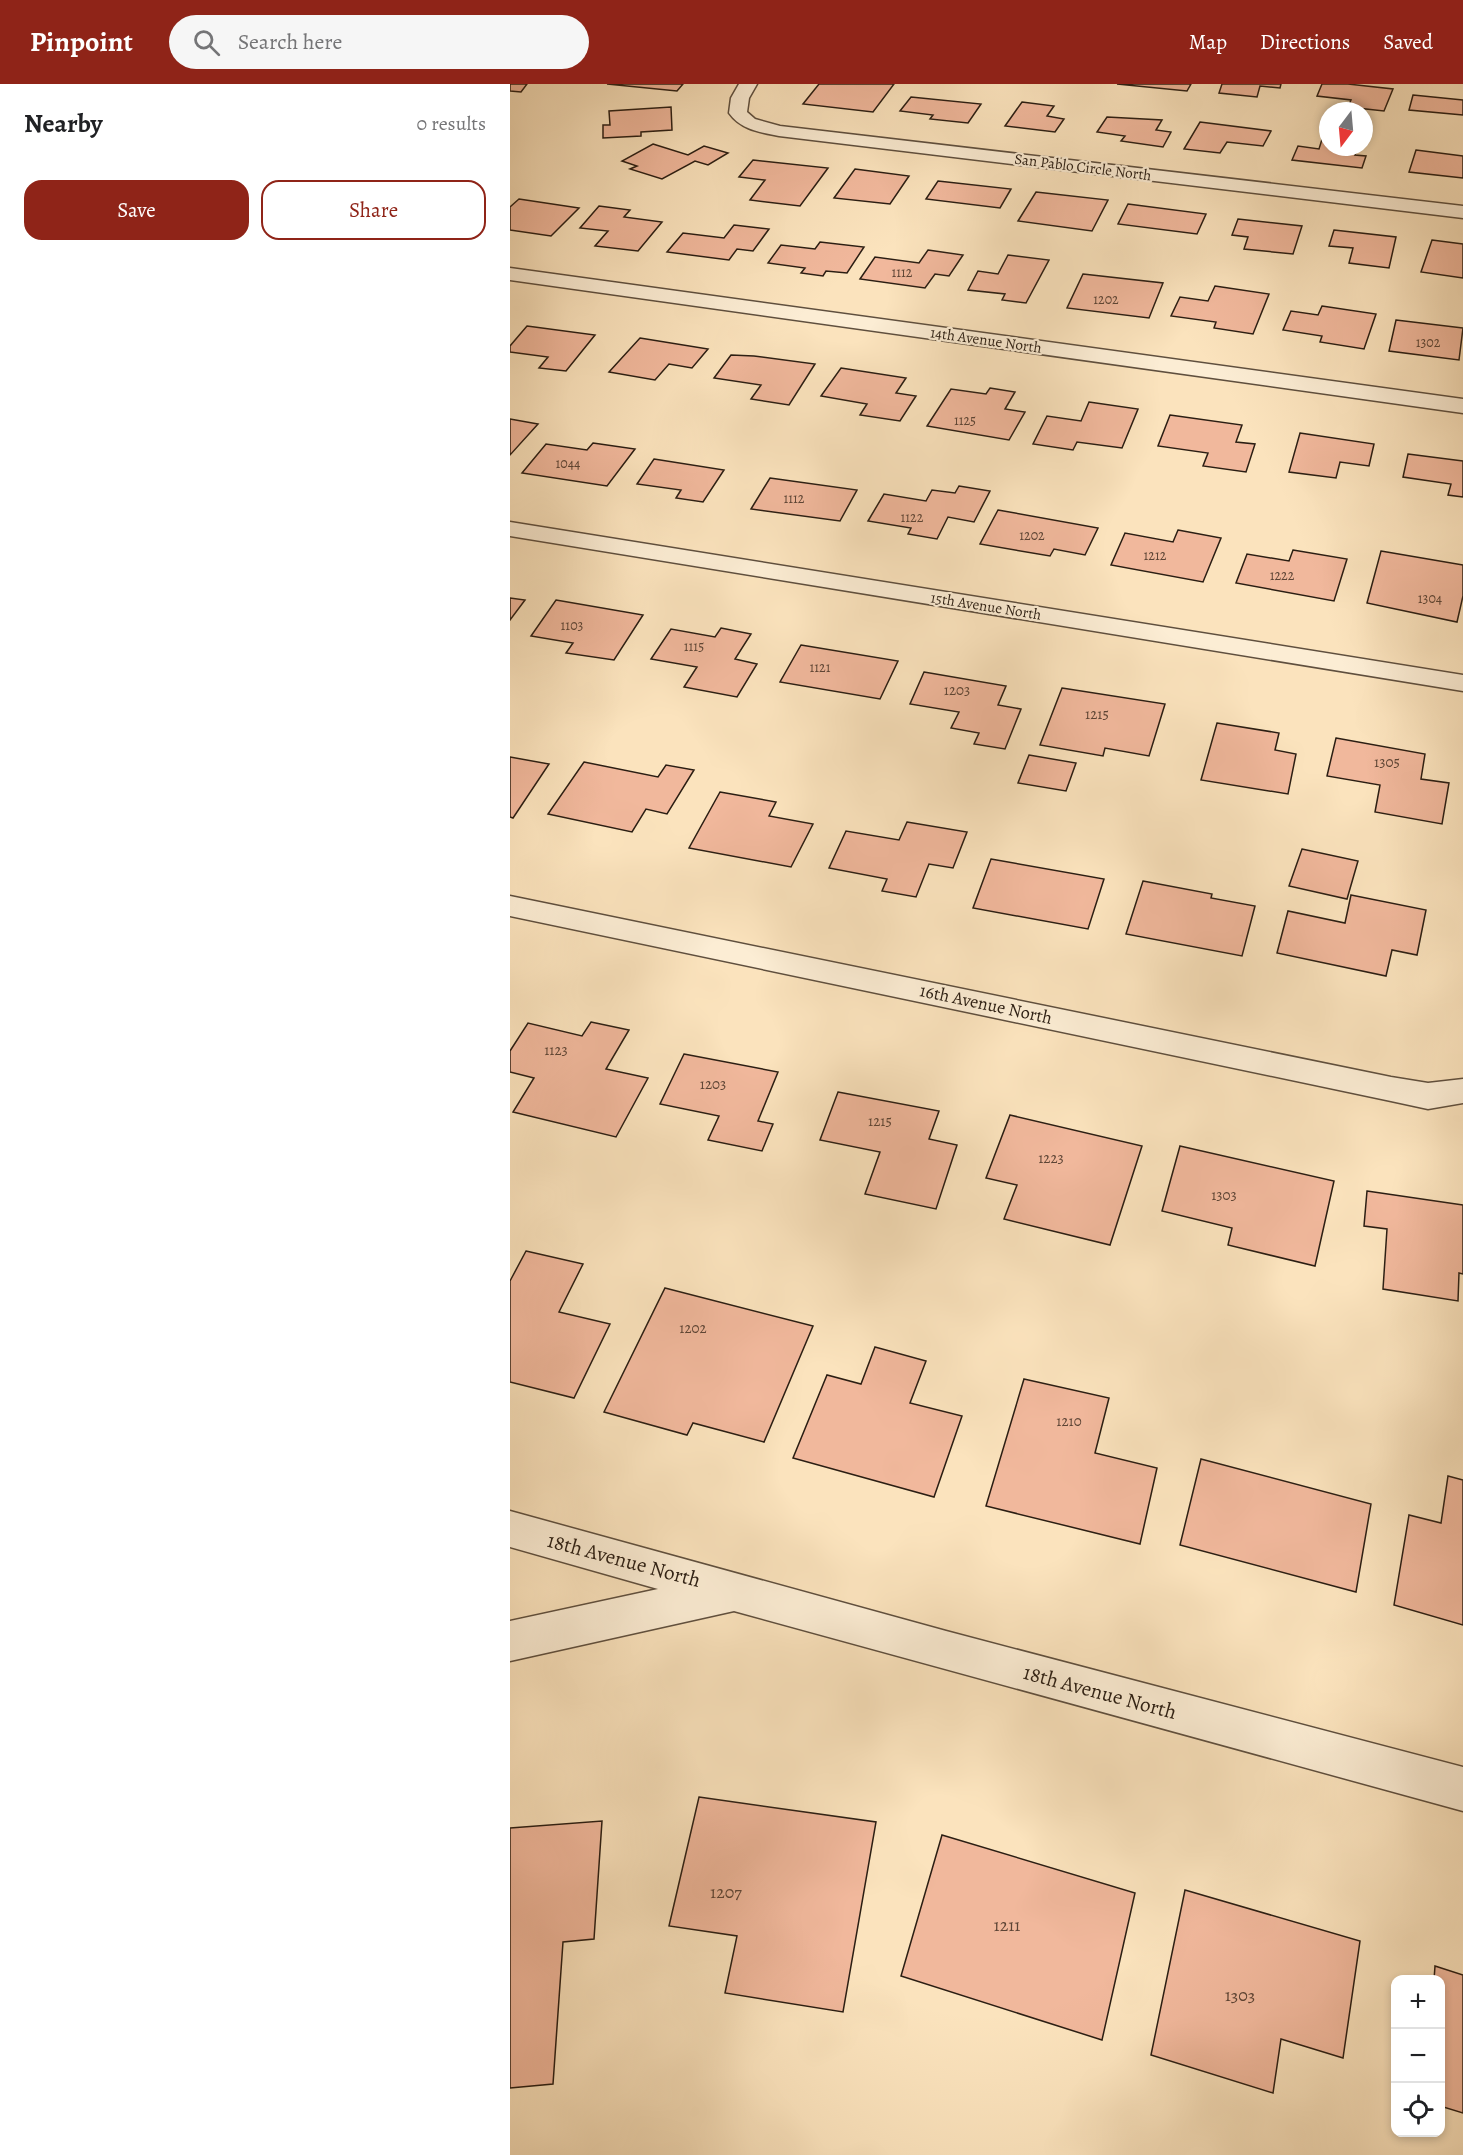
<!DOCTYPE html>
<html lang="en">
<head>
<meta charset="utf-8">
<style>
  body { margin:0; font-family:Alegreya,serif; background:#f6f6f6; color:#202124 }
  .controls { position:absolute; right:18px; bottom:18px; display:grid; overflow:hidden; border-radius:12px; box-shadow:0 3px 9px #0003 }
  .controls button { width:54px; height:54px; display:grid; place-items:center; padding:0; border:0; border-bottom:2px solid #e0e0e0; background:#fff; color:#202124; font:30px sans-serif }
  .compass { position:absolute; left:809px; top:18px; width:54px; height:54px; border-radius:50%; background:#fff; box-shadow:0 3px 9px #0003; rotate:196deg }
  .list { margin:0; padding:0; list-style:none }
  h2 { display:flex; justify-content:space-between; align-items:center; height:78px; margin:0; padding:0 24px; font-size:26px }
  h2 small { font-size:20px; font-weight:400; color:#757577 }
  .actions { display:flex; gap:12px; padding:18px 24px }
  .actions a { flex:1; padding:14px 0; border:2px solid #8f2418; border-radius:18px; text-align:center; font-size:21px; color:#8f2418 }
  .actions .main { background:#8f2418; color:#fff }
  .icon { flex:none; width:33px; height:33px; fill:none; stroke:currentColor; stroke-width:2; stroke-linecap:round; stroke-linejoin:round }
  .map { position:relative; flex:none; width:953px; height:2071px; overflow:hidden }
  header { display:flex; align-items:center; gap:36px; box-sizing:border-box; height:84px; padding:0 30px; background:#8f2418; color:#fff }
  header strong { font-size:28px }
  nav { display:flex; gap:33px; margin-inline-start:auto; font-size:21px }
  .search { width:420px; height:54px; background:#f6f6f6; display:flex; align-items:center; gap:15px; box-sizing:border-box; padding:0 21px; border-radius:33px; color:#757577; font-size:22px }
  main { display:flex }
  aside { flex:1; background:#fff }
  .map>svg:first-child { display:block }
  .building { fill:#f1b89c; stroke:#2b1e13; stroke-width:1.5 }
  .lines { fill:none; stroke-linecap:round; stroke-linejoin:round }
  .minor-casing { stroke:#5f4f3e; stroke-width:3 }
  .minor { fill:#fcedd4; fill-rule:evenodd }
  .labels { text-anchor:middle; dominant-baseline:central; stroke-width:4.5; stroke-linejoin:round; paint-order:stroke }
  .far-number-label { font-size:14px; fill:#5c4435 }
  .far-street-label { font-size:15px; fill:#2b1e13; stroke:#fcedd4 }
  .number-label { font-size:15px; fill:#5c4435 }
  .street-label { font-size:18px; fill:#2b1e13; stroke:#fcedd4 }
  .near-number-label { font-size:18px; fill:#5c4435 }
  .near-street-label { font-size:21px; fill:#2b1e13; stroke:#fcedd4 }
</style>
</head>
<body>
<header>
<strong>Pinpoint</strong>
<div class="search"><svg class="icon" aria-label="search" viewBox="0 0 24 24"><circle cx="10" cy="10" r="6"/><path d="M15 15l6 6"/></svg>Search here</div>
<nav><a>Map</a><a>Directions</a><a>Saved</a></nav>
</header>
<main>
<aside>
<h2>Nearby<small>0 results</small></h2>
<ul class="list">
</ul>
<div class="actions"><a class="main">Save</a><a>Share</a></div>
</aside>
<div class="map">
<svg width="953" height="2071" viewBox="0 0 953 2071">
  <rect width="100%" height="100%" fill="#fbe3bd"/>
  <filter id="stains"><feTurbulence type="fractalNoise" baseFrequency=".00333" numOctaves="4"/><feColorMatrix values="0 0 0 0 .2 0 0 0 0 .09 0 0 0 0 .02 0 0 0 .5 -.17"/></filter>
  <radialGradient id="worn" r=".72"><stop offset=".6" stop-color="#630" stop-opacity="0"/><stop offset="1" stop-color="#630" stop-opacity=".3"/></radialGradient>
  <g class="building">
    <path d="M0,0h17l-6,8 -11,-1z"/>
    <path d="M97,0h76l-6,7z"/>
    <path d="M309,0h75l-21,28 -70,-8z"/>
    <path d="M607,0h74l-4,7z"/>
    <path d="M712,0h59l-1,4 -20,-2 -3,11 -38,-4z"/>
    <path d="M812,0h26l45,5 -9,22 -36,-4 3,-7 -34,-4z"/>
    <path d="M903,11l50,5v15l-54,-5z"/>
    <path d="M401,13l70,7 -13,19 -38,-4 3,-4 -33,-4z"/>
    <path d="M512,18l32,4 -7,10 17,3 -9,13 -50,-6z"/>
    <path d="M161,23l1,23 -31,2v4l-38,2v-13h7l-1,-14z"/>
    <path d="M597,33l55,3 -6,10 15,2 -8,15 -42,-6 4,-5 -28,-4z"/>
    <path d="M690,38l71,9 -8,15 -36,-4 -7,11 -36,-4z"/>
    <path d="M813,52l5,1v10h30l-3,8 11,1 -4,12 -70,-8 6,-14 21,3z"/>
    <path d="M143,60l35,11 16,-9 24,7 -20,12 -13,-4 -33,18 -32,-10 7,-3 -15,-5z"/>
    <path d="M906,66l47,6v22l-54,-6z"/>
    <path d="M243,76l75,8 -28,38 -50,-6 15,-20 -26,-3z"/>
    <path d="M345,85l54,7 -19,28 -56,-6z"/>
    <path d="M428,97l73,8 -11,19 -74,-9z"/>
    <path d="M526,108l72,8 -16,31 -74,-10z"/>
    <path d="M9,115l60,9 -28,28 -41,-6v-23z"/>
    <path d="M618,120l78,10 -9,20 -79,-10z"/>
    <path d="M89,122l31,4 -6,7 38,5 -24,29 -43,-5 13,-15 -28,-3z"/>
    <path d="M728,135l64,7 -9,28 -49,-5 4,-12 -16,-2z"/>
    <path d="M224,141l35,4 -16,22 -16,-2 -8,11 -62,-8 16,-19 41,5z"/>
    <path d="M824,146l62,7 -7,31 -40,-5 4,-15 -24,-2z"/>
    <path d="M922,156l31,4v34l-42,-6z"/>
    <path d="M310,158l44,5 -17,26 -21,-2 -3,5 -22,-3 4,-5 -37,-5 13,-18 34,4z"/>
    <path d="M418,166l35,5 -14,21 -14,-2 -10,14 -65,-9 15,-22 44,6z"/>
    <path d="M498,171l41,5 -23,43 -24,-3 3,-6 -37,-4 10,-19 20,3z"/>
    <path d="M573,190l80,9 -14,35 -82,-10z"/>
    <path d="M705,202l54,8 -16,40 -39,-6 2,-6 -45,-6 9,-19 28,4z"/>
    <path d="M812,222l54,8 -12,35 -44,-7 2,-6 -39,-6 8,-19 27,4z"/>
    <path d="M886,236l67,8 -4,32 -70,-9z"/>
    <path d="M17,242l68,9 -29,36 -27,-3 9,-11 -38,-5v-6z"/>
    <path d="M130,254l68,11 -16,19 -23,-4 -14,16 -46,-8z"/>
    <path d="M221,271l23,1 61,8 -26,41 -38,-6 10,-14 -47,-7z"/>
    <path d="M331,284l65,10 -10,15 20,3 -16,25 -40,-6 7,-11 -46,-8z"/>
    <path d="M480,304l25,4 -10,17 20,3 -16,28 -82,-14 24,-37 35,5z"/>
    <path d="M579,318l49,7 -16,39 -45,-6 -4,8 -40,-6 14,-28 34,5z"/>
    <path d="M660,331l72,10 -6,17 19,2 -9,28 -43,-6 5,-13 -50,-7z"/>
    <path d="M0,335l28,5 -28,31z"/>
    <path d="M790,349l74,11 -5,22 -29,-4 -4,16 -47,-6z"/>
    <path d="M83,359l42,6 -28,37 -85,-13 24,-29 41,6z"/>
    <path d="M898,370l55,7v36l-15,-2 3,-11 -48,-7z"/>
    <path d="M144,375l70,11 -21,32 -27,-4 5,-8 -44,-6z"/>
    <path d="M260,394l87,12 -17,31 -89,-12z"/>
    <path d="M449,402l31,5 -16,31 -26,-5 -11,22 -29,-5 3,-6 -43,-7 16,-27 42,7 6,-11 23,3z"/>
    <path d="M488,426l100,18 -13,27 -31,-6 -4,7 -70,-12z"/>
    <path d="M668,446l43,8 -18,44 -92,-17 14,-32 48,9z"/>
    <path d="M783,466l54,9 -13,42 -98,-18 11,-29 42,7z"/>
    <path d="M871,467l82,14v31l-6,26 -90,-19z"/>
    <path d="M0,514l15,2 -15,20z"/>
    <path d="M46,516l87,15 -29,45 -48,-7 7,-10 -42,-7z"/>
    <path d="M211,544l30,6 -16,25 22,5 -20,33 -53,-10 13,-20 -46,-8 20,-30 44,8z"/>
    <path d="M291,561l97,16 -18,38 -100,-17z"/>
    <path d="M414,588l82,14 -8,19 23,4 -16,40 -31,-5 5,-11 -28,-5 8,-16 -49,-8z"/>
    <path d="M552,604l103,16 -16,52 -44,-8 -2,8 -63,-11z"/>
    <path d="M707,639l62,10 -4,17 21,4 -8,40 -87,-14z"/>
    <path d="M826,654l89,16 -4,25 28,4 -7,41 -67,-12 5,-27 -53,-9z"/>
    <path d="M519,671l47,8 -10,28 -48,-8z"/>
    <path d="M0,673l39,7 -36,54 -3,-1z"/>
    <path d="M74,678l74,15 8,-12 28,5 -27,44 -21,-5 -14,23 -84,-18z"/>
    <path d="M210,708l56,10 -7,14 44,8 -22,43 -102,-19z"/>
    <path d="M397,738l60,10 -14,36 -24,-4 -13,33 -34,-6 5,-12 -58,-11 17,-37 53,9z"/>
    <path d="M792,765l56,12 -11,38 -58,-13z"/>
    <path d="M481,775l113,20 -16,50 -115,-21z"/>
    <path d="M633,797l69,13 -1,4 44,8 -13,50 -116,-22z"/>
    <path d="M841,811l75,15 -9,45 -25,-5 -6,26 -109,-23 11,-42 57,12z"/>
    <path d="M81,938l38,8 -23,39 42,9 -32,59 -103,-25 21,-34 -24,-6v-21l18,-28 54,13z"/>
    <path d="M174,970l94,18 -20,49 15,3 -11,27 -54,-11 11,-24 -59,-12z"/>
    <path d="M328,1008l101,19 -10,28 28,6 -21,64 -71,-15 15,-42 -60,-12z"/>
    <path d="M500,1031l132,31 -32,99 -106,-26 13,-34 -31,-7z"/>
    <path d="M670,1062l154,35 -19,85 -87,-21 4,-17 -70,-17z"/>
    <path d="M857,1107l96,14v69l-4,-1 -1,28 -75,-12 4,-60 -23,-3z"/>
    <path d="M16,1167l57,13 -24,48 51,12 -36,74 -64,-16v-101z"/>
    <path d="M155,1204l148,38 -49,116 -71,-19 -6,12 -83,-23z"/>
    <path d="M365,1263l51,14 -16,42 52,13 -28,81 -141,-39 34,-83 34,9z"/>
    <path d="M514,1295l85,19 -14,55 62,15 -17,76 -154,-38z"/>
    <path d="M691,1375l170,45 -15,88 -176,-47z"/>
    <path d="M938,1392l15,4v145l-69,-20 15,-90 32,8z"/>
    <path d="M189,1713l177,25 -33,190 -118,-19 12,-57 -68,-10z"/>
    <path d="M92,1737l-8,118 -31,3 -10,142 -43,4v-260z"/>
    <path d="M432,1751l193,58 -33,147 -201,-64z"/>
    <path d="M675,1806l175,51 -17,117 -62,-19 -8,54 -122,-38z"/>
    <path d="M925,1882l28,9v138l-23,-7v-126h-6z"/>
  </g>
  <g class="lines">
    <g class="minor-casing">
      <g id="minor">
        <path d="M229,0h18l-8,14 -2,14 8,7 25,7 683,80v12l-684,-82c-19,-4 -38,-6 -50,-23l2,-15z"/>
        <path d="M0,184l953,131v14l-953,-133z"/>
        <path d="M0,438l953,153v16l-953,-155z"/>
        <path d="M0,812l881,181 37,6 35,-4v24l-35,6 -37,-8 -881,-185z"/>
        <path d="M0,1427l436,120 517,136v44l-729,-200 -224,50v-40l148,-32 -148,-42z"/>
      </g>
    </g>
    <use href="#minor" class="minor"/>
  </g>
  <g class="labels">
    <g class="far-number-label">
      <text x="392" y="188">1112</text>
      <text x="596" y="215">1202</text>
      <text x="918" y="258">1302</text>
      <text x="455" y="336">1125</text>
      <text x="58" y="379">1044</text>
      <text x="284" y="414">1112</text>
      <text x="402" y="433">1122</text>
      <text x="522" y="451">1202</text>
      <text x="645" y="471">1212</text>
      <text x="772" y="491">1222</text>
      <text x="920" y="514">1304</text>
      <text x="62" y="541">1103</text>
      <text x="184" y="562">1115</text>
      <text x="310" y="583">1121</text>
    </g>
    <g class="far-street-label">
      <text transform="translate(573 83) rotate(7)">San Pablo Circle North</text>
      <text transform="translate(476 256) rotate(8)">14th Avenue North</text>
      <text transform="translate(476 522) rotate(9)">15th Avenue North</text>
    </g>
    <g class="number-label">
      <text x="447" y="606">1203</text>
      <text x="587" y="630">1215</text>
      <text x="877" y="678">1305</text>
      <text x="46" y="966">1123</text>
      <text x="203" y="1000">1203</text>
      <text x="370" y="1037">1215</text>
      <text x="541" y="1074">1223</text>
      <text x="714" y="1111">1303</text>
      <text x="183" y="1244">1202</text>
      <text x="559" y="1337">1210</text>
    </g>
    <g class="street-label">
      <text transform="translate(476 920) rotate(12)">16th Avenue North</text>
    </g>
    <g class="near-number-label">
      <text x="216" y="1808">1207</text>
      <text x="497" y="1841">1211</text>
      <text x="730" y="1911">1303</text>
    </g>
    <g class="near-street-label">
      <text transform="translate(114 1476) rotate(15)">18th Avenue North</text>
      <text transform="translate(590 1608) rotate(15)">18th Avenue North</text>
    </g>
  </g>
  <rect width="100%" height="100%" filter="url(#stains)"/>
  <rect width="100%" height="100%" fill="url(#worn)"/>
</svg>
<div class="controls">
<button>+</button>
<button>−</button>
<button><svg class="icon" aria-label="locate" viewBox="0 0 24 24"><circle cx="12" cy="12" r="6"/><path d="M12 2v4M12 18v4M2 12h4M18 12h4"/></svg></button>
</div>
<svg class="compass" viewBox="-18 -18 36 36"><path d="M0-13l5 13h-10z" fill="#e53935"/><path d="M0 13l5-13h-10z" fill="#757577"/></svg>
</div>
</main>
</body>
</html>
